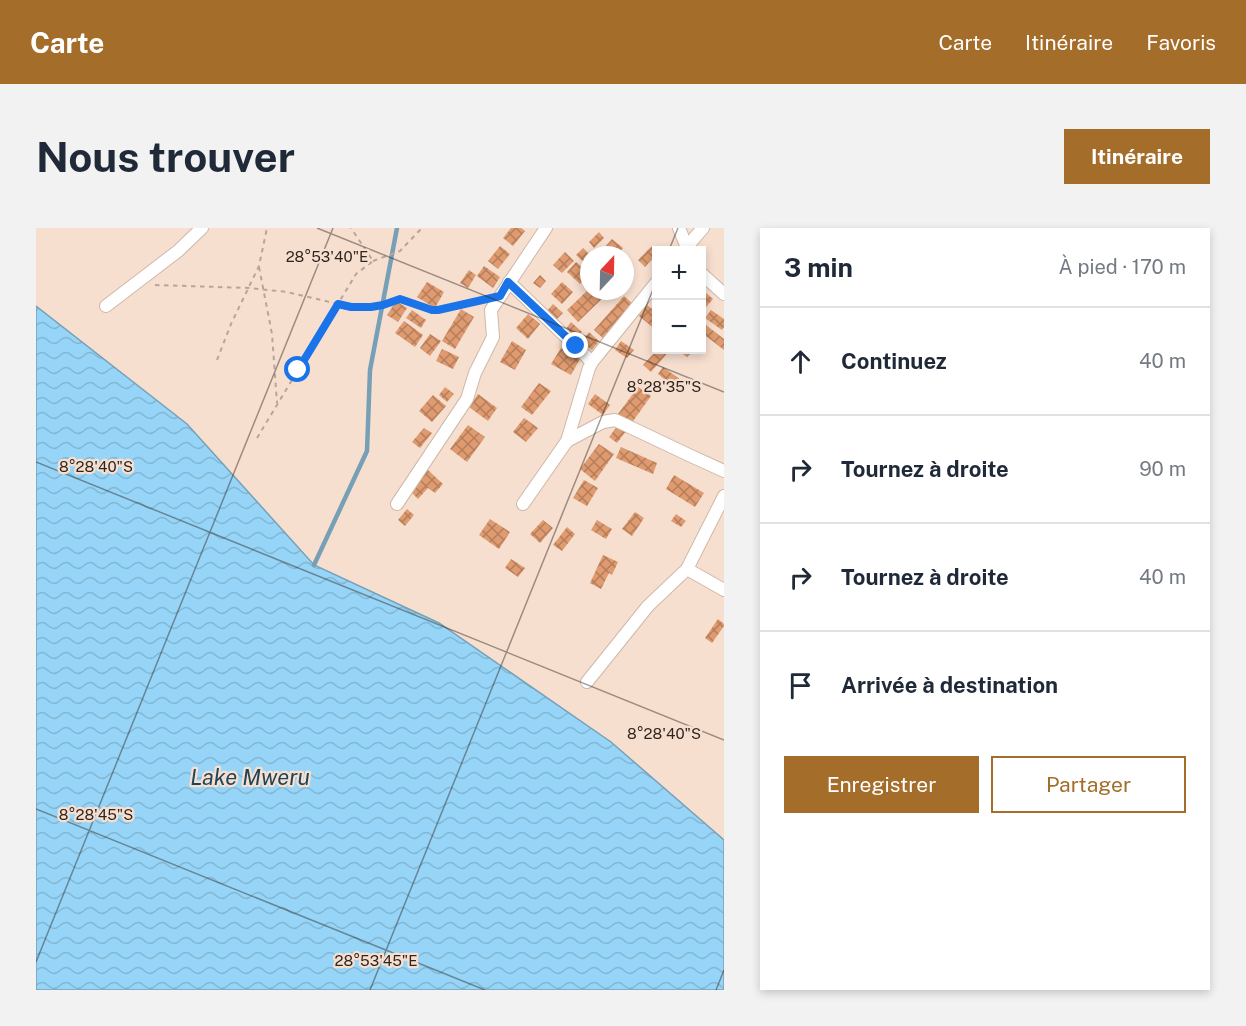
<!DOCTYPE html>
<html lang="fr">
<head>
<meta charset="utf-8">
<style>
  body { margin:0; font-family:"Public Sans",sans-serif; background:#f2f2f3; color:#1f2937 }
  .controls { position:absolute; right:18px; top:18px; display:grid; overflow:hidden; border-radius:0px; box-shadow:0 3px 9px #0003 }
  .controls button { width:54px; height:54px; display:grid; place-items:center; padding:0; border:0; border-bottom:2px solid #e0e1e3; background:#fff; color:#1f2937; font:30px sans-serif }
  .compass { position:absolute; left:544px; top:18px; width:54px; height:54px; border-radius:50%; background:#fff; box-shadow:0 3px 9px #0003; rotate:22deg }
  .stop { position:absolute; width:18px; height:18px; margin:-14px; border:4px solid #1a73e8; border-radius:50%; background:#fff }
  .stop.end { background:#1a73e8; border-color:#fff; box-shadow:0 2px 6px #0008 }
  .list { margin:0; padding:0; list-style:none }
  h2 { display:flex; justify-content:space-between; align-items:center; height:78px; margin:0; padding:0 24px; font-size:26px }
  h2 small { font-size:20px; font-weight:400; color:#747a83 }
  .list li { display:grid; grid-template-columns:39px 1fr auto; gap:18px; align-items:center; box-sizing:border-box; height:108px; padding:0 24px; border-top:2px solid #e0e1e3 }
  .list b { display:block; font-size:22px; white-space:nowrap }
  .list em { font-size:20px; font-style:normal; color:#747a83 }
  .actions { display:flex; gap:12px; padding:18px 24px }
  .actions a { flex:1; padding:14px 0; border:2px solid #a56d2a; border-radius:0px; text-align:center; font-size:21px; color:#a56d2a }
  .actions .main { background:#a56d2a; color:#fff }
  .icon { flex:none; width:33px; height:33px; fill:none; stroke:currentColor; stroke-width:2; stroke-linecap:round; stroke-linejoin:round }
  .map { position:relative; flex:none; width:688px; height:762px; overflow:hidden; border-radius:0px }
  header { display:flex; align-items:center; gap:36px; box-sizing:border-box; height:84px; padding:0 30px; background:#a56d2a; color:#fff }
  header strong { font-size:28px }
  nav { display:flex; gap:33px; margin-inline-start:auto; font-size:21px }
  .intro { display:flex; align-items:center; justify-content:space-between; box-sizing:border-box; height:144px; padding:0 36px }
  h1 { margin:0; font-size:42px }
  .button { padding:15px 27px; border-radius:0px; background:#a56d2a; color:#fff; font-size:21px; font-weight:700 }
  main { display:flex; gap:36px; padding:0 36px }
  aside { flex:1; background:#fff; border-radius:0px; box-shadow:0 3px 9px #0003 }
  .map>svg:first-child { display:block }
  .water { fill:url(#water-waves); stroke:#77a0b7; stroke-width:1.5 }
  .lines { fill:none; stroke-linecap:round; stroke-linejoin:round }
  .stream { stroke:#77a0b7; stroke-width:4.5 }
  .building { fill:url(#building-cross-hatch) }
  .minor-casing { stroke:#cfb8a9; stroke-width:14 }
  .path { stroke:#b8a599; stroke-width:2; stroke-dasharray:4.5 4.5; stroke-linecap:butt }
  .minor { stroke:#fff; stroke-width:12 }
  .route { stroke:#1a73e8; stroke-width:8 }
  .ticks { fill:none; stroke:#2e2520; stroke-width:1.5; stroke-opacity:0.45 }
  .labels { text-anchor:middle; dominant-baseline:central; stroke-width:4.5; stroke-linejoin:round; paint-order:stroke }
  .water-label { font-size:22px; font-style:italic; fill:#204457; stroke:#f7dfd0 }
  .ticks-label { font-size:15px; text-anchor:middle; fill:#2e2520; stroke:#f7dfd0; stroke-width:4.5; stroke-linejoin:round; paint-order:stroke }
</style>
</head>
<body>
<header>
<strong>Carte</strong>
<nav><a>Carte</a><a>Itinéraire</a><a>Favoris</a></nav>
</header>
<div class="intro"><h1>Nous trouver</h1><a class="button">Itinéraire</a></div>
<main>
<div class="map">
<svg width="688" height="762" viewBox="0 0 688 762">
  <defs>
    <pattern id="water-waves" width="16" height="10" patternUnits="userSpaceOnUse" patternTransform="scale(1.5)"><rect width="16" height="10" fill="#96d5f8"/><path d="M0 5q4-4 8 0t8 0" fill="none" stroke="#82b7d4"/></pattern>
    <pattern id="building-cross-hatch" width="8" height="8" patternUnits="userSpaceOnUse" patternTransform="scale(1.5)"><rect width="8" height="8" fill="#df9b6f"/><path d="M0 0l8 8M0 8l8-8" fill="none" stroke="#b57e5b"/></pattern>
  </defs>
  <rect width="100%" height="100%" fill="#f7dfd0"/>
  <path class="water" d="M0,78l151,118 127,141 125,58 172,119 113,98v150h-688z"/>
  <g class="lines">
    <path class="stream" d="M278,337l53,-114 3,-81 27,-142"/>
  </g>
  <g class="building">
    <path d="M475,0h10l4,3 -12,15 -10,-8z"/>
    <path d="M563,4l5,6 -10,10 -5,-6z"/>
    <path d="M576,11l11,9 -6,7h-19z"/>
    <path d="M464,18l10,8 -12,15 -10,-8z"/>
    <path d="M616,18l4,5v4l-11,12 -7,-7z"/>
    <path d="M547,20l6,6v13l-13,-12z"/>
    <path d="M529,24l9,9 -12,12 -9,-8z"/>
    <path d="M540,34l13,11 -9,11 -13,-12z"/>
    <path d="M448,38l16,11 -7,11 -16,-12z"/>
    <path d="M433,42l7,5 -8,13 -8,-5z"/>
    <path d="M504,47l6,6 -6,7 -7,-5z"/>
    <path d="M391,54l17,10 -9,16 -18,-11z"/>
    <path d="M526,54l11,10 -11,12 -11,-10z"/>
    <path d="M553,61v2h15l3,3 -29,28 -11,-12z"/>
    <path d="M669,64l8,7 -11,13v-16z"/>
    <path d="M588,68l9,8 -29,35 -10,-9z"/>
    <path d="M360,73l11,7 -9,14 -11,-7z"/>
    <path d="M517,76l10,9 -7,7 -9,-9z"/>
    <path d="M611,77l9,7v18l-17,-14z"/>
    <path d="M425,81l13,8 -19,32 -13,-8z"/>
    <path d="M376,82l14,10 -5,8 -15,-10z"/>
    <path d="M675,82l13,9v8l-2,3 -17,-12z"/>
    <path d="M492,86l12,10 -12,15 -12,-11z"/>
    <path d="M368,93l19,14 -8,12 -20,-14z"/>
    <path d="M535,94l11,10 -6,7 -11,-9z"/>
    <path d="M666,94l22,17v11l-22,-17z"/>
    <path d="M553,104l10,9 -7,9 -10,-8z"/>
    <path d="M394,106l11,7 -11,15 -10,-8z"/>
    <path d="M476,113l14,9 -11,20 -15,-8z"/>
    <path d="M585,113l13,9 -7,8 -12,-8z"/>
    <path d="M525,120l19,11 -9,16 -20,-11z"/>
    <path d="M406,121l17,8 -6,12 -17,-8z"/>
    <path d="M621,122h13l-19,22 -8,-7z"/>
    <path d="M646,122h12l-7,7 -7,-5z"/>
    <path d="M627,139l18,13 -6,8 -17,-14z"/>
    <path d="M503,155l12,8 -19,24 -11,-8z"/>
    <path d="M409,159l9,7 -7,8 -8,-7z"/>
    <path d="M602,159l13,9 -20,28 -13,-10z"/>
    <path d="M442,166l19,14 -9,13 -19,-14z"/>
    <path d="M559,166l15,11 -7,10 -15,-11z"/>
    <path d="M397,167l13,11 -14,16 -13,-11z"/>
    <path d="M488,190l14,10 -12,14 -13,-10z"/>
    <path d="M583,196l8,6 -10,13 -8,-6z"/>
    <path d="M432,197l17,12 -18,25 -17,-13z"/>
    <path d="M388,200l8,5 -12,15 -8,-6z"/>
    <path d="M563,216l15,10 -19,27 -15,-12z"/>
    <path d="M585,219l36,16 -4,11 -37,-16z"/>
    <path d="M392,242l15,14 -8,9 -7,-5 -10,11 -9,-9z"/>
    <path d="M638,247l30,18 -9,14 -29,-18z"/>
    <path d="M548,252l14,8 -11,18 -14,-8z"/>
    <path d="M371,281l7,6 -9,11 -7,-6z"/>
    <path d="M599,284l9,6 -12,18 -10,-7z"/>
    <path d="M640,286l10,7 -5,6 -10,-6z"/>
    <path d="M454,291l20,13 -11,17 -20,-14z"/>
    <path d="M507,292l10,8 -13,15 -10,-9z"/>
    <path d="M561,292l15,9 -6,10 -15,-9z"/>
    <path d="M531,299l8,7 -13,17 -9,-6z"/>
    <path d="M567,327l15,7 -6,13 -3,-2 -8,16 -11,-6z"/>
    <path d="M475,331l14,9 -7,9 -13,-9z"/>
    <path d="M682,391l6,5v2l-12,17 -7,-5z"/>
  </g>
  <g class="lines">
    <g class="minor-casing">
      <g id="minor">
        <path d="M643,0l9,22"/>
        <path d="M648,22l19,-22"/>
        <path d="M666,46l22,20"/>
        <path d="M473,54l83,80"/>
        <path d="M70,78l72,-55 24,-23"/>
        <path d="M531,213l36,-19 12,-2 76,36 33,15"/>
        <path d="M361,276l70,-105 8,-26 18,-36 -2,-27 55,-82"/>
        <path d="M487,276l44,-63 22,-73 3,-6 64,-79"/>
        <path d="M651,341l37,21"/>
        <path d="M551,454l61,-76 39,-37 37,-73"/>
      </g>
    </g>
    <g class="path">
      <path d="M337,33l27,-10 22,-23"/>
      <path d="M223,39l13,67 5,69"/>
      <path d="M119,57l94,3 38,4 64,15h20l12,-2 17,-6 32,11h6l44,-10"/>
      <path d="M181,132l14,-36 28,-58 8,-38"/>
      <path d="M221,210l99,-164 17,-13 -22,-33"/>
    </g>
    <use href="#minor" class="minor"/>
  </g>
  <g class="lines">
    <path class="route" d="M262,142l40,-66 13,3h20l12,-2 17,-6 32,11h6l62,-14 8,-14 68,64"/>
  </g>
  <path class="ticks" d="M281,0l407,164M633,22l9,-22M0,234l688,278M0,581l449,181M0,734l297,-734M334,762l286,-708M680,762l8,-20"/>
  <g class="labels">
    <g class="water-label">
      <text x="214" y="549">Lake Mweru</text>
    </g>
  </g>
  <g class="ticks-label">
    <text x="291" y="34">28°53'40"E</text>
    <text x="628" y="164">8°28'35"S</text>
    <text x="60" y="244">8°28'40"S</text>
    <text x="628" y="511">8°28'40"S</text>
    <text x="60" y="592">8°28'45"S</text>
    <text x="340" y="738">28°53'45"E</text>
  </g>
</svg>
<div class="controls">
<button>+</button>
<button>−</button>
</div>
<svg class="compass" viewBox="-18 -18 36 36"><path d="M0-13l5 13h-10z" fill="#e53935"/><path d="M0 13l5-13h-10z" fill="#747a83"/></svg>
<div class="stop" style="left:262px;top:142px"></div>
<div class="stop end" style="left:540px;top:118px"></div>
</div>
<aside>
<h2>3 min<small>À pied · 170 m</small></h2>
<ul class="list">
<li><svg class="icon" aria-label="ahead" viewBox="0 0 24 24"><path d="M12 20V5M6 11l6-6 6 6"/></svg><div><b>Continuez</b></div><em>40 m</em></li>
<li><svg class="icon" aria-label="right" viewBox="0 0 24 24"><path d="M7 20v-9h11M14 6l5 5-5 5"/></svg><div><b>Tournez à droite</b></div><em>90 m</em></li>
<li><svg class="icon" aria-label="right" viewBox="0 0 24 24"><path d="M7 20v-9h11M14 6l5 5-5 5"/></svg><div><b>Tournez à droite</b></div><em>40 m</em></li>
<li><svg class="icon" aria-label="arrive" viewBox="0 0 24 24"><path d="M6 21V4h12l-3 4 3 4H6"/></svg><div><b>Arrivée à destination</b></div></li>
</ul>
<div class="actions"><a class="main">Enregistrer</a><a>Partager</a></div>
</aside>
</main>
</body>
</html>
